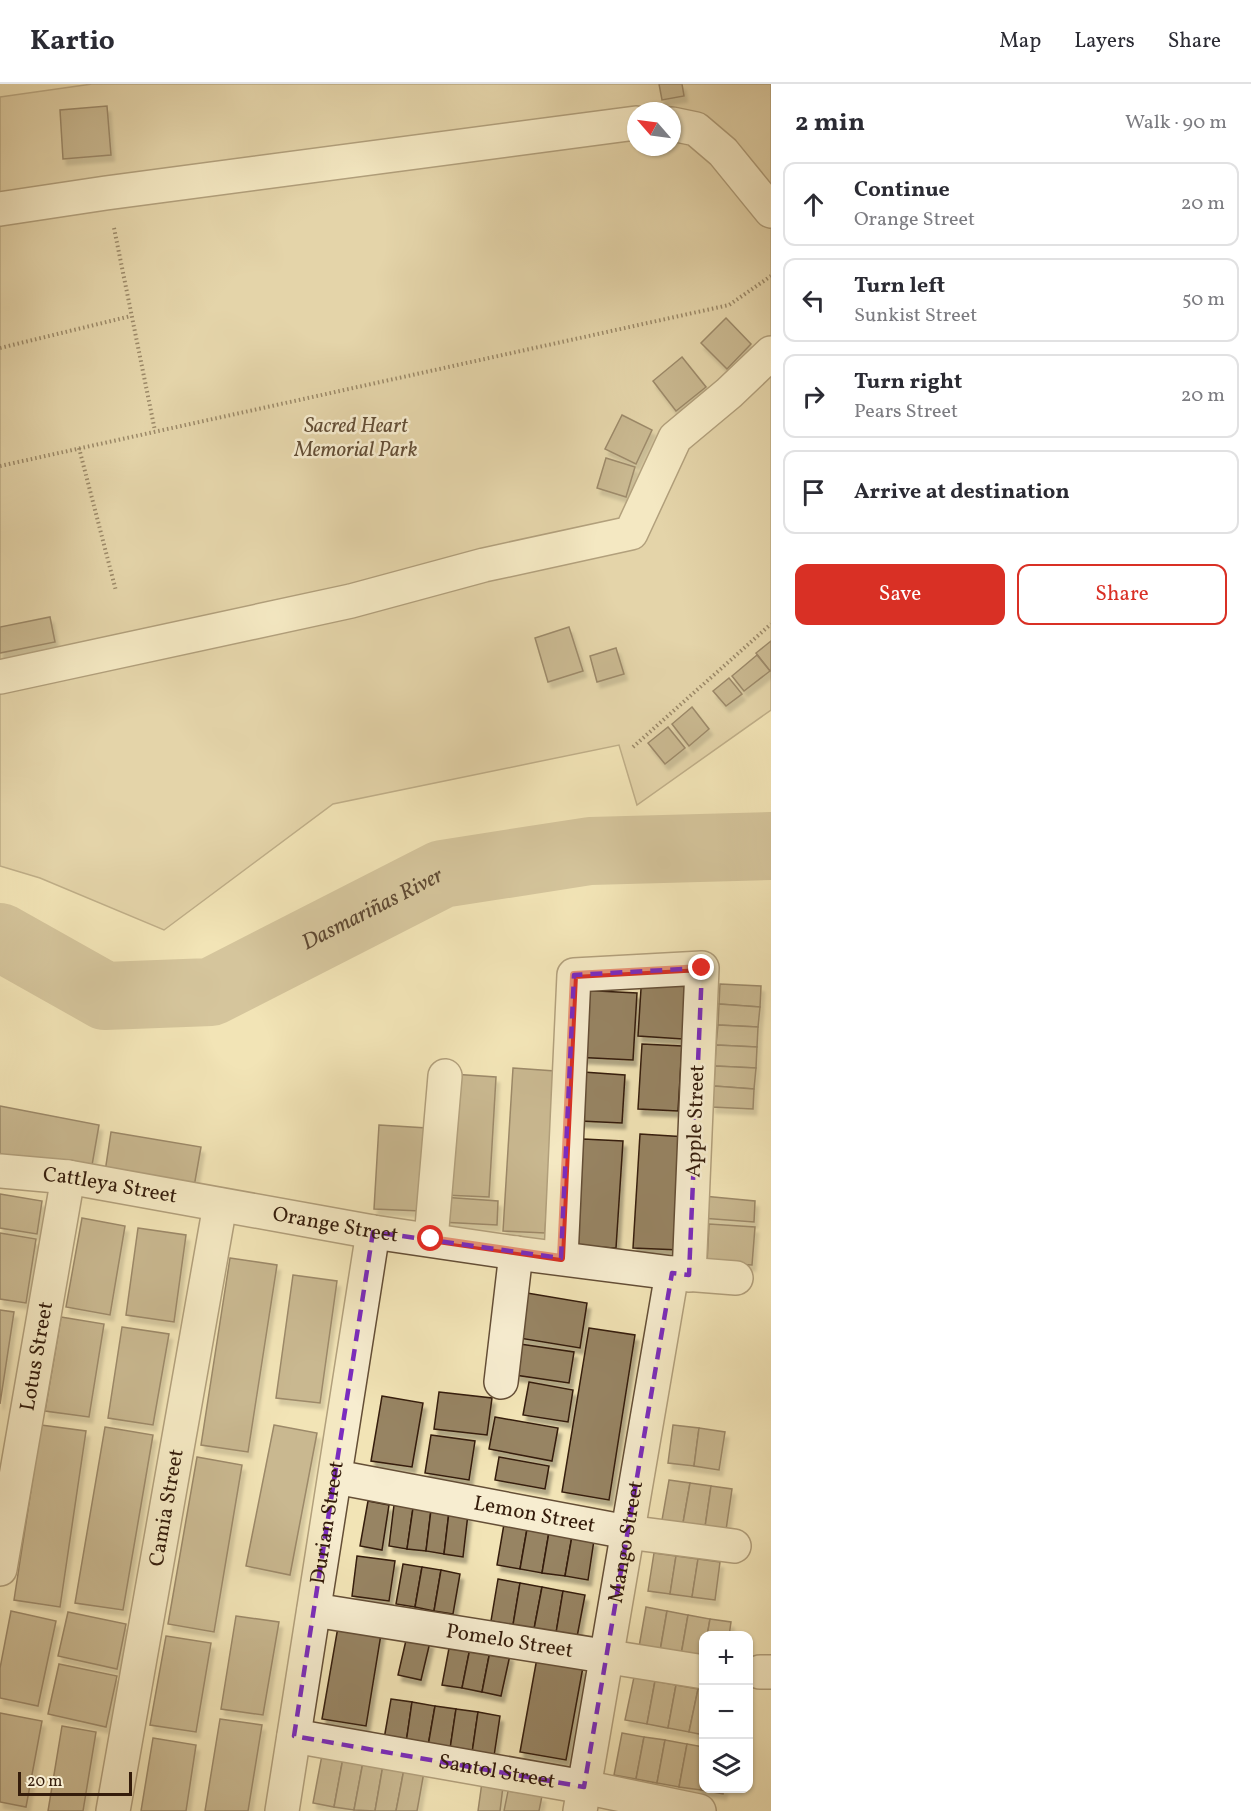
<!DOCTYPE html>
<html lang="en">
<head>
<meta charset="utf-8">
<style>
  body { margin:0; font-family:Vollkorn,serif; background:#f7f7f7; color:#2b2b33 }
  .controls { position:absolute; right:18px; bottom:18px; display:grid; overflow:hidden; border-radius:12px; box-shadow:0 2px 4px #0004 }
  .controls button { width:54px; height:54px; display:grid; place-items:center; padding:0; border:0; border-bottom:2px solid #e1e1e2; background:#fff; color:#2b2b33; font:30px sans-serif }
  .compass { position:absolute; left:627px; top:18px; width:54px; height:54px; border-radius:50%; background:#fff; box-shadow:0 2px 4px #0004; rotate:298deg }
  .scale { position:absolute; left:18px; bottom:15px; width:114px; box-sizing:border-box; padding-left:6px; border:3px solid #341c0b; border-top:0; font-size:16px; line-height:21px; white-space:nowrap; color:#341c0b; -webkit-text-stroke:4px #f7edd0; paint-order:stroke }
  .stop { position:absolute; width:18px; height:18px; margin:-14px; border:4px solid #d93025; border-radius:50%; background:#fff }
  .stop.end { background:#d93025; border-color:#fff; box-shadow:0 2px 6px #0008 }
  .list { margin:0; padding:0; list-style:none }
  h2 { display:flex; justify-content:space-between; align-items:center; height:78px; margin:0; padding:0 24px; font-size:26px }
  h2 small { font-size:20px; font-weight:400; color:#7c7c81 }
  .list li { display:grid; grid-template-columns:39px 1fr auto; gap:18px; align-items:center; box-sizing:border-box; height:84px; margin:0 12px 12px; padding:0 12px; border:2px solid #e1e1e2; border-radius:12px }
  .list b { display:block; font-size:22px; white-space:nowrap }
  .list p { margin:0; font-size:20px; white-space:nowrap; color:#7c7c81 }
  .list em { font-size:20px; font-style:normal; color:#7c7c81 }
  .actions { display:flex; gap:12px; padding:18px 24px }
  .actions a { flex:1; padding:14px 0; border:2px solid #d93025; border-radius:12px; text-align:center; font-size:21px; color:#d93025 }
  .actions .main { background:#d93025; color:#fff }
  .icon { flex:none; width:33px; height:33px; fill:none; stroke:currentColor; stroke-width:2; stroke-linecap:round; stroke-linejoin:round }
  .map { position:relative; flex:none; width:771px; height:1727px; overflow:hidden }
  header { display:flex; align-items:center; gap:36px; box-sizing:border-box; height:84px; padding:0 30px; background:#fff; border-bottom:2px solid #e1e1e2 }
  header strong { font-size:28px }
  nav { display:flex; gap:33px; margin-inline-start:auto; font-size:21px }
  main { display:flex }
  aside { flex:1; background:#fff }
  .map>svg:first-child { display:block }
  .green { fill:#d2c299; stroke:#836f52; stroke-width:1.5; fill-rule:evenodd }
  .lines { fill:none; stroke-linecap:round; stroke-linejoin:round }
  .river { stroke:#b1a07c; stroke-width:68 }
  .building { fill:#978464; stroke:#341c0b; stroke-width:1.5; filter:url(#shadow) }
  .minor-casing { stroke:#644e36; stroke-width:36 }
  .path { stroke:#341c0b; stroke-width:4; stroke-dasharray:1.5 3; stroke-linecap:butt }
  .minor { stroke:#f7edd0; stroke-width:33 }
  .route { stroke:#d93025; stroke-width:8 }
  .marked { fill:none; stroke:#7b2cbf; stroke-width:4.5; stroke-dasharray:12 8; stroke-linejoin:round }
  .labels { text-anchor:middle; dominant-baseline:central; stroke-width:5; stroke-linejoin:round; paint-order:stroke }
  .park-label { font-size:21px; font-style:italic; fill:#634e36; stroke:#f7edd0 }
  .street-label { font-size:21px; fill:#341c0b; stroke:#f7edd0 }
  .water-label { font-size:22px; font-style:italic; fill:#604a33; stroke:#f7edd0 }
</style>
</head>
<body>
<header>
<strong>Kartio</strong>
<nav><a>Map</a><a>Layers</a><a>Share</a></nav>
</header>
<main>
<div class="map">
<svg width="771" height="1727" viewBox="0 0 771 1727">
  <defs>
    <filter id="shadow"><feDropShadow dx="3.5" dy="6" stdDeviation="1.5" flood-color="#0004"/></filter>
  </defs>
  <rect width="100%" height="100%" fill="#f2e4b6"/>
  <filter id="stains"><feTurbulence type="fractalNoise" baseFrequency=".00333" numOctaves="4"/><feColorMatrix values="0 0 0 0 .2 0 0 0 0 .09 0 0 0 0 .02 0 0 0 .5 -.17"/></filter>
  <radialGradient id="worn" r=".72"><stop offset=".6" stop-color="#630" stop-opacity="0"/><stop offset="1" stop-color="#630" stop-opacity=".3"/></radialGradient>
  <path class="green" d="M92,0h679v626l-134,95 -18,-60 -286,59 -169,126 -124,-52 -40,-12v-769zM636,27h36v36h-36z"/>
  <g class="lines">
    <path class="river" id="s1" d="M0,853l105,59 106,-4 231,-118 148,-23 181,-5"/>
  </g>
  <g class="building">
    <path d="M659,0h23l2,12 -22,4z"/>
    <path d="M107,22l4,49 -48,4 -3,-49z"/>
    <path d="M726,234l25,26 -24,25 -26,-26z"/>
    <path d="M682,273l24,30 -30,24 -23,-30z"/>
    <path d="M622,331l30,15 -16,34 -31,-15z"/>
    <path d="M606,374l29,9 -9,30 -29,-9z"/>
    <path d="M50,533l5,25 -55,11v-26z"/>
    <path d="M569,543l14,44 -35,11 -13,-44z"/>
    <path d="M771,557v29l-1,1 -14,-18z"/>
    <path d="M616,564l8,26 -27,8 -7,-26z"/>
    <path d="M757,571l13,16 -26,20 -12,-15z"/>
    <path d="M729,594l13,16 -16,12 -13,-15z"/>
    <path d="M692,623l17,22 -20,17 -17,-22z"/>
    <path d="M668,643l17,21 -20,16 -17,-21z"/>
    <path d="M642,889l45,3 -4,63 -45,-3z"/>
    <path d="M720,900l41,2 -1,21 -41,-3z"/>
    <path d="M578,906l59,3 -4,67 -60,-3z"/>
    <path d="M719,920l41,3 -2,20 -40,-2z"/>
    <path d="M718,941l40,2 -1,20 -41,-2z"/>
    <path d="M642,960l40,2 -4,65 -40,-2z"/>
    <path d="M716,961l41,2 -1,21 -41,-2z"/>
    <path d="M715,982l41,2 -2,21 -40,-3z"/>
    <path d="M513,984l42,3 -10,162 -42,-2z"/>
    <path d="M583,988l42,3 -3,48 -42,-2z"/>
    <path d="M452,990l44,3 -7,120 -45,-2z"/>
    <path d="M714,1002l40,3 -1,20 -41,-2z"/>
    <path d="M0,1022l99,19 -8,46 -91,-17z"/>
    <path d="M379,1041l48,3 -6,83 -47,-2z"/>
    <path d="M111,1048l90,15 -7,40 -89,-15z"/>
    <path d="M640,1050l47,3 -7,113 -47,-2z"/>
    <path d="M583,1055l40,2 -7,107 -40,-2z"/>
    <path d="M0,1110l42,7 -5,33 -37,-6z"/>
    <path d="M703,1112l52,5 -1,21 -53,-4z"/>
    <path d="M442,1113l56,4 -1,24 -57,-3z"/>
    <path d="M82,1134l43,8 -15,89 -44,-8z"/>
    <path d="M709,1140l46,3 -3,38 -45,-2z"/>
    <path d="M138,1144l48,7 -12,87 -48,-7z"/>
    <path d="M0,1149l36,6 -10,64 -26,-4z"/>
    <path d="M230,1174l47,7 -29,187 -47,-7z"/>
    <path d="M293,1191l44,6 -17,122 -44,-5z"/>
    <path d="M527,1209l60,10 -7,45 -61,-10z"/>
    <path d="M0,1226l14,2 -14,92z"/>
    <path d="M61,1233l43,7 -15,93 -44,-6z"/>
    <path d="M122,1243l47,7 -16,91 -45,-7z"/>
    <path d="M589,1244l46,7 -26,165 -47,-8z"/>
    <path d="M520,1260l54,8 -5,31 -54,-8z"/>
    <path d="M529,1298l44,8 -5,32 -45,-7z"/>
    <path d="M439,1308l53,6 -5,37 -53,-6z"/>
    <path d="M382,1312l41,7 -11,64 -41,-6z"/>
    <path d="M495,1333l63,11 -6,33 -63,-12z"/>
    <path d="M41,1341l45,6 -26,176 -46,-7z"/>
    <path d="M274,1341l43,8 -27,142 -44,-9z"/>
    <path d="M673,1341l26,3 -5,38 -26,-3z"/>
    <path d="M105,1343l48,8 -30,175 -48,-7z"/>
    <path d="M699,1344l26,4 -6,38 -25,-4z"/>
    <path d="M431,1351l44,6 -6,39 -44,-7z"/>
    <path d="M197,1373l45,8 -28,167 -46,-8z"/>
    <path d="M499,1373l50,9 -4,23 -50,-9z"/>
    <path d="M669,1396l21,3 -7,40 -21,-3z"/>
    <path d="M690,1399l21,3 -6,41 -22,-4z"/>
    <path d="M711,1402l21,3 -6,41 -21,-3z"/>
    <path d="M368,1417l21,4 -7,45 -22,-4z"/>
    <path d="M394,1421l19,3 -6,41 -18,-3z"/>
    <path d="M413,1424l18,2 -5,41 -19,-2z"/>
    <path d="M431,1426l18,2 -5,42 -18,-3z"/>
    <path d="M449,1428l19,2 -5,43 -19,-3z"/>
    <path d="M504,1440l23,5 -7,40 -23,-4z"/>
    <path d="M527,1445l22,3 -7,41 -22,-4z"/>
    <path d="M549,1448l23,4 -7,40 -23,-3z"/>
    <path d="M572,1452l22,4 -6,40 -23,-4z"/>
    <path d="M654,1469l22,3 -6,38 -22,-3z"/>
    <path d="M357,1472l38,5 -6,40 -37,-5z"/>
    <path d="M676,1472l22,3 -6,38 -22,-3z"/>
    <path d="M698,1475l22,3 -5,38 -23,-3z"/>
    <path d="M403,1480l19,3 -7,40 -19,-3z"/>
    <path d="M422,1483l19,3 -7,41 -19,-4z"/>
    <path d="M441,1486l19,4 -7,40 -19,-3z"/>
    <path d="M498,1495l22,4 -7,42 -22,-4z"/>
    <path d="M520,1499l22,4 -8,42 -21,-4z"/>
    <path d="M542,1503l21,4 -7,42 -22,-4z"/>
    <path d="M563,1507l22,4 -8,42 -21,-4z"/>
    <path d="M646,1523l21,4 -7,40 -21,-4z"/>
    <path d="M11,1527l45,10 -18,85 -38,-8v-30z"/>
    <path d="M667,1527l21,4 -7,40 -21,-4z"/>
    <path d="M68,1528l58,12 -9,45 -59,-13z"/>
    <path d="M688,1531l22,4 -3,17h-3l-1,23 -22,-4z"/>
    <path d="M236,1532l43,6 -16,93 -42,-6z"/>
    <path d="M710,1535l21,3 -2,14h-22z"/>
    <path d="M339,1537l43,7 -16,98 -44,-7z"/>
    <path d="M166,1552l45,7 -15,89 -46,-7z"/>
    <path d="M407,1552l23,6 -9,38 -23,-5z"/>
    <path d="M450,1559l20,5 -8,40 -20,-3z"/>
    <path d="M470,1564l20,3 -8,41 -20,-4z"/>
    <path d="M490,1567l20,4 -9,41 -19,-4z"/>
    <path d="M537,1574l46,9 -17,93 -46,-8z"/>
    <path d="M59,1580l58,12 -11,51 -58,-13z"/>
    <path d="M634,1593l21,4 -8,43 -22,-4z"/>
    <path d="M655,1597l21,4 -8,43 -21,-4z"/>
    <path d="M676,1601l22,4 -9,43 -21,-4z"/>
    <path d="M698,1605l6,1v45l-15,-3z"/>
    <path d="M391,1615l21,3 -6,41 -22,-4z"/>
    <path d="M412,1618l23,4 -7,40 -22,-3z"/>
    <path d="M435,1622l21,3 -6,40 -22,-3z"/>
    <path d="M456,1625l22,3 -6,41 -22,-4z"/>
    <path d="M478,1628l22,4 -6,40 -22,-3z"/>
    <path d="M0,1629l42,8 -16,86 -26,-5z"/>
    <path d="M220,1635l42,6 -14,86h-43z"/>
    <path d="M62,1642l34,6 -13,79h-35z"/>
    <path d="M622,1649l22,4 -8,42 -22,-4z"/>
    <path d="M644,1653l21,3 -8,43 -21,-4z"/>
    <path d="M153,1654l43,7 -10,66h-45z"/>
    <path d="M665,1656l22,4 -8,43 -22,-4z"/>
    <path d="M687,1660l17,3 -3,43 -22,-3z"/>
    <path d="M322,1671l21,3 -9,49 -21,-4z"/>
    <path d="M343,1674l20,4 -9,48 -20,-3z"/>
    <path d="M363,1678l20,3 -8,46 -21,-1z"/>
    <path d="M383,1681l21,4 -8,42h-21z"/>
    <path d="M404,1685l20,3 -7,39h-21z"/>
    <path d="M483,1691l21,3 -4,33h-22z"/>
    <path d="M704,1693v11h20l-1,6 -22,-4z"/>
    <path d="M508,1707l34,5 -3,15h-35z"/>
  </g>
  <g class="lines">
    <g class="minor-casing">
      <g id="minor">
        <path d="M672,40l24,5 27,23 48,59"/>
        <path d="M0,125l106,-16 530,-70"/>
        <path d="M0,593l351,-76 133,-36 147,-32 44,-95 54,-45 42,-40"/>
        <path id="s2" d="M0,1087l68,6 305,55 143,21 156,20 64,5"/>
        <path d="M431,1155l14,-163"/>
        <path d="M561,1174l13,-283 128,-7 -13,307"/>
        <path d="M501,1298l15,-129"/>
        <path id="s3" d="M336,1393l291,55 107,14"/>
        <path id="s4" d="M0,1485l68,-392"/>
        <path id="s5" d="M314,1526l390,62"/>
        <path d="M760,1588h11"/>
        <path id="s6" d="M294,1652l290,51 115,24"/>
        <path id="s7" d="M113,1727l107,-606"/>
        <path id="s8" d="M282,1727l91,-579"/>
        <path id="s9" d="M580,1727l92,-538"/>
      </g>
    </g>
    <g class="path">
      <path d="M114,144l41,203"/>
      <path d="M0,264l131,-32"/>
      <path d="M79,364l37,143"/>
      <path d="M0,382l729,-161 42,-29"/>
      <path d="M633,663l138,-123"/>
    </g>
    <use href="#minor" class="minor"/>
  </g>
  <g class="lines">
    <path class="route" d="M431,1155l130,19 13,-283 128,-7"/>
  </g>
  <path d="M0 0H771V1727H0ZM702,884l-13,307 -17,-2 -88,514 -290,-51 79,-504 188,26 13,-283z" fill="#f2e4b6" fill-opacity=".55" fill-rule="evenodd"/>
  <path class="marked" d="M702,884l-13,307 -17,-2 -88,514 -290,-51 79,-504 188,26 13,-283z"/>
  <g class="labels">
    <g class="park-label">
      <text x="356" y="342">Sacred Heart<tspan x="356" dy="24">Memorial Park</tspan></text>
    </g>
    <g class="street-label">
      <text transform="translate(696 1037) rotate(-88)">Apple Street</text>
      <text stroke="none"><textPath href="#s2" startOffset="111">Cattleya Street</textPath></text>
      <text stroke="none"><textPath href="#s2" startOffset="340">Orange Street</textPath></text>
      <text stroke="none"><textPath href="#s4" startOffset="216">Lotus Street</textPath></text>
      <text stroke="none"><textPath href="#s7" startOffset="308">Camia Street</textPath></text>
      <text stroke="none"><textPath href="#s3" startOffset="202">Lemon Street</textPath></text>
      <text stroke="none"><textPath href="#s8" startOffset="292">Durian Street</textPath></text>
      <text stroke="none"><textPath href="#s9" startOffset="273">Mango Street</textPath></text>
      <text stroke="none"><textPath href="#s5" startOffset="198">Pomelo Street</textPath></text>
      <text stroke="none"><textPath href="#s6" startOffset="206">Santol Street</textPath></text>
    </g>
    <g class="water-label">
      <text stroke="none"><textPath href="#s1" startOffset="408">Dasmariñas River</textPath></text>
    </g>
  </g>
  <rect width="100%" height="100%" filter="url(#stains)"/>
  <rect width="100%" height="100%" fill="url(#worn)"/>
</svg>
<div class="controls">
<button>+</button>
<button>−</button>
<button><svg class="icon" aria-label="layers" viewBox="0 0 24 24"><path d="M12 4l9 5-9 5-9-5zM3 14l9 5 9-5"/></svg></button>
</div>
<svg class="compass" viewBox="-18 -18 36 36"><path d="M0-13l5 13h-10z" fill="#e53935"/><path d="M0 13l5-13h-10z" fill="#7c7c81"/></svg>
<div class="scale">20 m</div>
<div class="stop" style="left:431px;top:1155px"></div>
<div class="stop end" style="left:702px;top:884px"></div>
</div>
<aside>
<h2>2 min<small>Walk · 90 m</small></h2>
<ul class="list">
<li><svg class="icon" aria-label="ahead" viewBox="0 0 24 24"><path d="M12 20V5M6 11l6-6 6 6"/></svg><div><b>Continue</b><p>Orange Street</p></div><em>20 m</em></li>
<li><svg class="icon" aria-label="left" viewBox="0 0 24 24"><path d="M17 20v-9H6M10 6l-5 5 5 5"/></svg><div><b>Turn left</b><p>Sunkist Street</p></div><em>50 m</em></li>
<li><svg class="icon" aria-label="right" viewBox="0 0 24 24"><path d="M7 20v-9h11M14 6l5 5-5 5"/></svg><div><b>Turn right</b><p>Pears Street</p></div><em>20 m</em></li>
<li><svg class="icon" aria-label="arrive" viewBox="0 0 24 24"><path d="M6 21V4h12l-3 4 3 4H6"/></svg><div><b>Arrive at destination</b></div></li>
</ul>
<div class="actions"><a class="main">Save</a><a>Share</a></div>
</aside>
</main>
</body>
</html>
